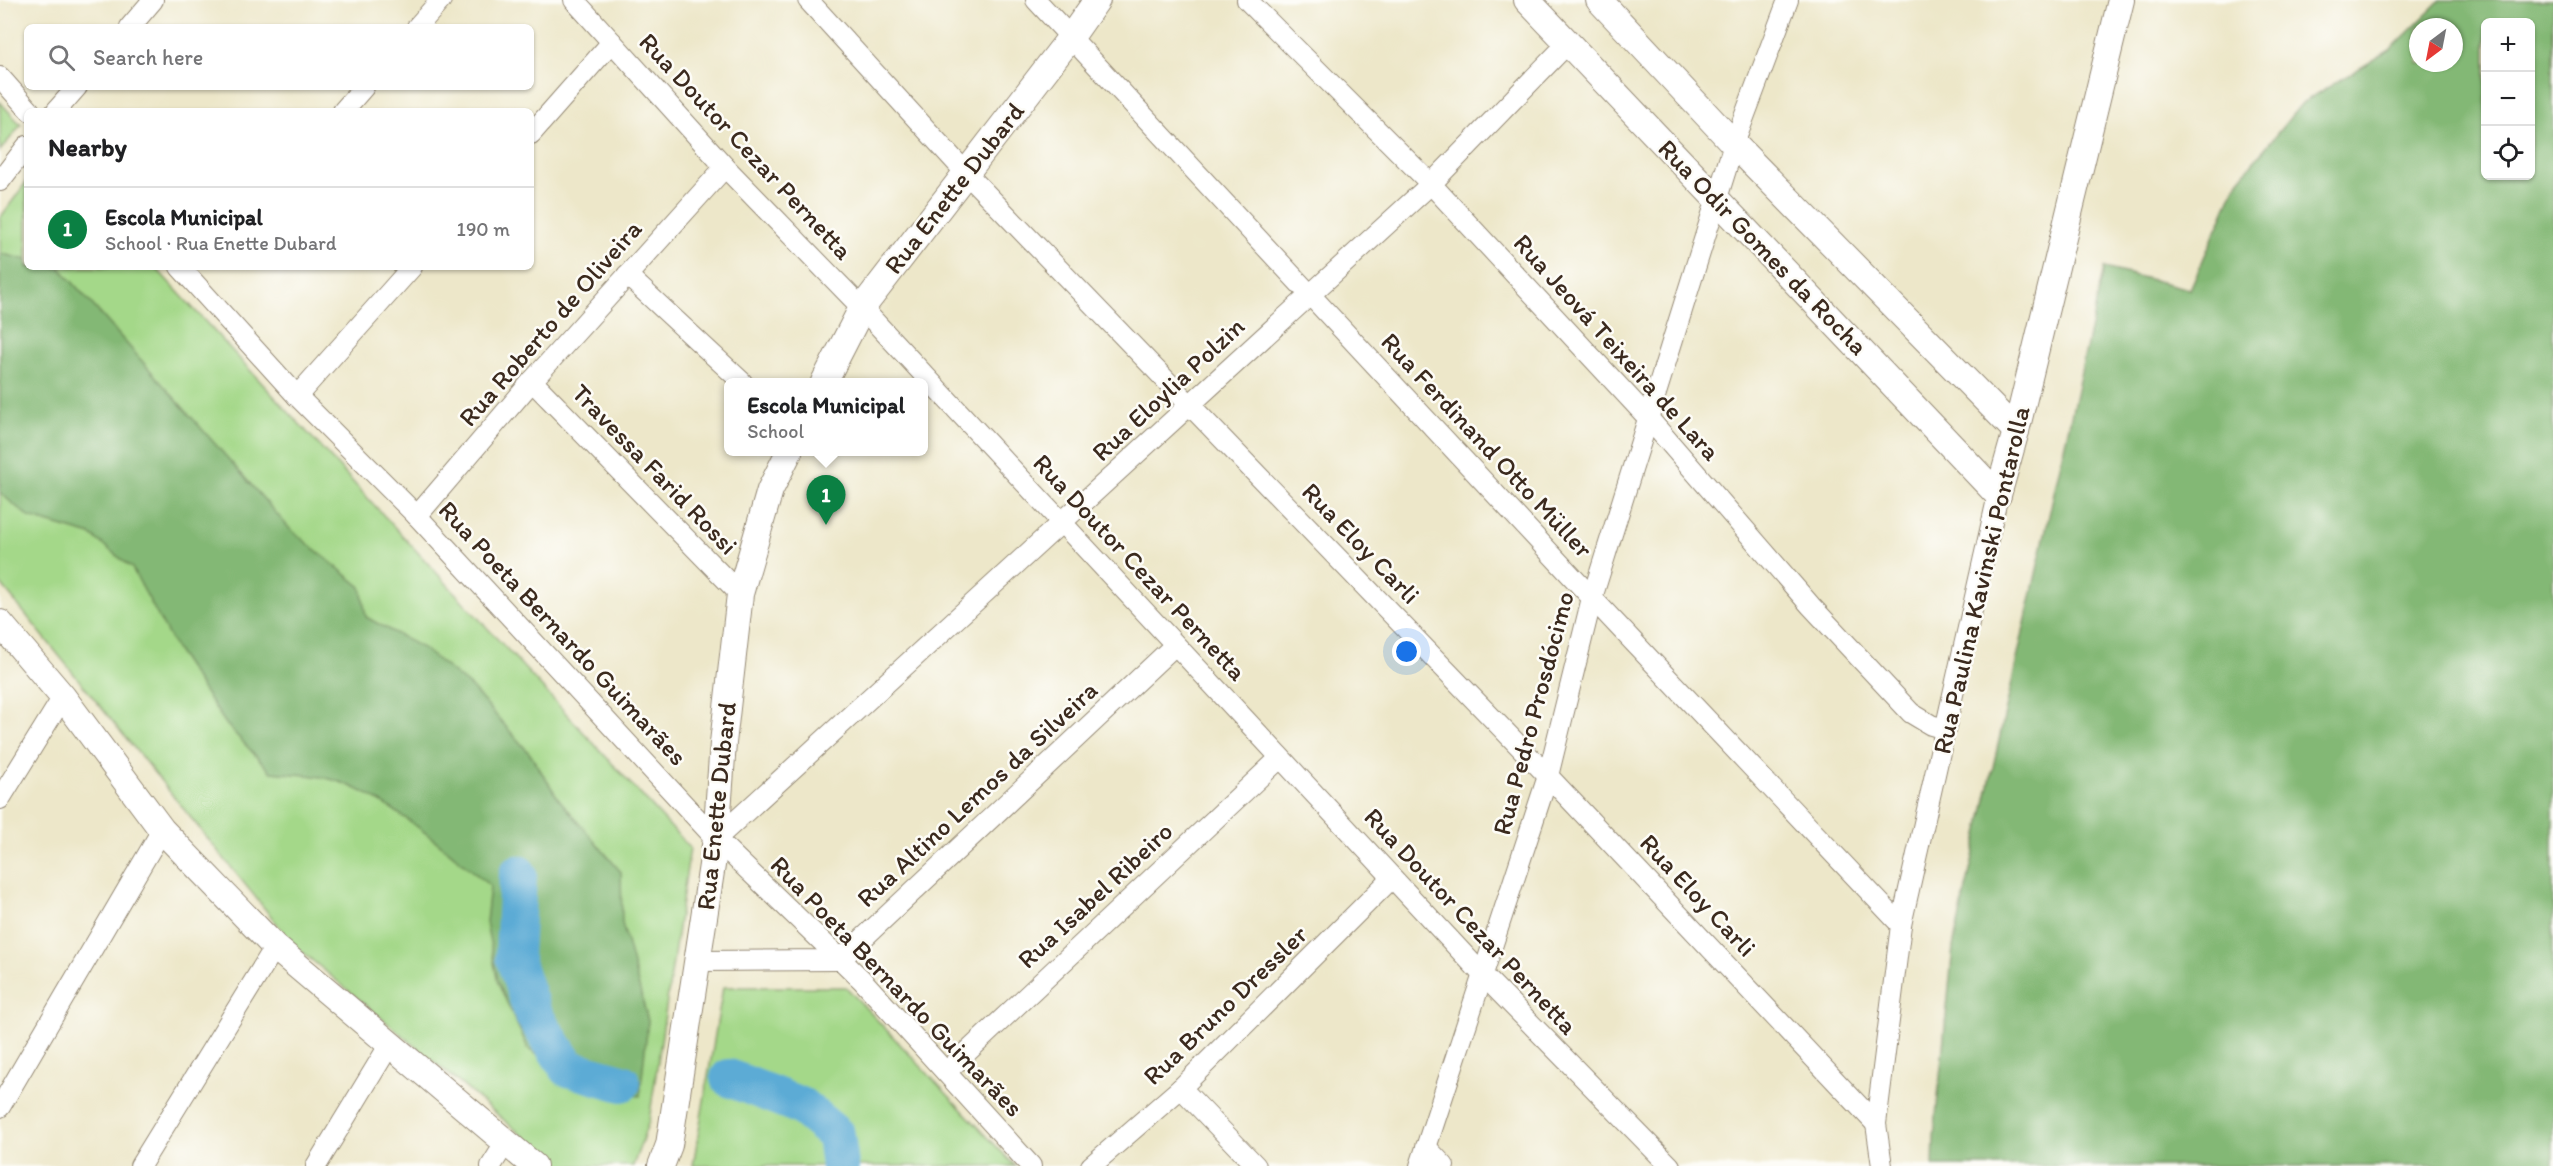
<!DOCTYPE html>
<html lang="en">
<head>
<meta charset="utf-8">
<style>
  body { margin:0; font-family:Itim,sans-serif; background:#f2f2f2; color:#202124 }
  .controls { position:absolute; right:18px; top:18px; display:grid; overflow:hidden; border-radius:9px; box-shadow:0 2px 4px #0004 }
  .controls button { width:54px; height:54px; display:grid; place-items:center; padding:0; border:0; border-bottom:2px solid #e0e0e0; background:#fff; color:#202124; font:30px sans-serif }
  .compass { position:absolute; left:2409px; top:18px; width:54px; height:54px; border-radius:50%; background:#fff; box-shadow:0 2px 4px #0004; rotate:212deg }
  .you { position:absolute; left:1407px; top:652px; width:21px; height:21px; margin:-15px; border:4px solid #fff; border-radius:50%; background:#1a73e8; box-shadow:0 0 0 9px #1a73e833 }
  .badge { display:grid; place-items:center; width:39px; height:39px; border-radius:50%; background:#0b8043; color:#fff; font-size:20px; font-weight:700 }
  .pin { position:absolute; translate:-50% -50px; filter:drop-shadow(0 2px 3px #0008) }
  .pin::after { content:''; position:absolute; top:32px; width:21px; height:18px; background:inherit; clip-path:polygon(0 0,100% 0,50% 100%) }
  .popup { position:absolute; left:724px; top:378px; width:204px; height:78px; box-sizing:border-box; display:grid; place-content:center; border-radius:9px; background:#fff; filter:drop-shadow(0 2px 4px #0005); font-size:20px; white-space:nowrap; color:#757577 }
  .popup b { font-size:22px; color:#202124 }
  .popup::after { content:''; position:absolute; left:50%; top:100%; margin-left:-12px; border:12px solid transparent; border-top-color:#fff }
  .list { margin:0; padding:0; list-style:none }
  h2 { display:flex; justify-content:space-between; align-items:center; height:78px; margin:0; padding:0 24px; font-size:26px }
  h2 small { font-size:20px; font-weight:400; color:#757577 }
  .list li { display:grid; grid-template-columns:39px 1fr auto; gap:18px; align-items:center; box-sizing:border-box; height:84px; padding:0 24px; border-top:2px solid #e0e0e0 }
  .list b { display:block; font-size:22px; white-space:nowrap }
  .list p { margin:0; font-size:20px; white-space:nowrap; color:#757577 }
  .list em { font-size:20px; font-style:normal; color:#757577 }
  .icon { flex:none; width:33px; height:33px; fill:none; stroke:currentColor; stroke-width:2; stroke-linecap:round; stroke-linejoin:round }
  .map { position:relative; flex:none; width:2553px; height:1166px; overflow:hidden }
  .search { position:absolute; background:#fff; box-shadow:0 2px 4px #0004; left:24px; top:24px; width:510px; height:66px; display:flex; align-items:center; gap:15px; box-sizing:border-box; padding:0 21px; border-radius:9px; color:#757577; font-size:22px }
  .panel { position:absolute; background:#fff; box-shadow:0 2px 4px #0004; left:24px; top:108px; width:510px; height:162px; border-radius:9px }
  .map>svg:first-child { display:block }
  .green { fill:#a4d889; stroke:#708154; stroke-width:1.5 }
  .forest { fill:#83b875; stroke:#5f714a; stroke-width:1.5; fill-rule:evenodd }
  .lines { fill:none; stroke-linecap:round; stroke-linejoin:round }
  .river { stroke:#5babd5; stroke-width:38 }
  .minor-casing { stroke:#948874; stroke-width:22 }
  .tertiary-casing { stroke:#948874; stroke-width:28 }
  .minor { stroke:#fff; stroke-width:20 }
  .tertiary { stroke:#fff; stroke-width:26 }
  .labels { text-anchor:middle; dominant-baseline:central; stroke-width:5; stroke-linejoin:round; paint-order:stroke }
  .street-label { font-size:26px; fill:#3b2a1e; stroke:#fdfcf7 }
</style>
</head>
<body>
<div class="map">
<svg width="2553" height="1166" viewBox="0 0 2553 1166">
  <rect width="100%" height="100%" fill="#fdfcf7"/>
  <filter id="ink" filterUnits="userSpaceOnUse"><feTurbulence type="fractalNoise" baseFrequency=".0167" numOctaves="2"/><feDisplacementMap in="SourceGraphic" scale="12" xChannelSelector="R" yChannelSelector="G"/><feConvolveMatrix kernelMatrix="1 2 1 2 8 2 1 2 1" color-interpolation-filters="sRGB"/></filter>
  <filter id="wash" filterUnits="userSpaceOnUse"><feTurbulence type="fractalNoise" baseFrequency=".008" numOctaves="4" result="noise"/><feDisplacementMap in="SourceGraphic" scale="24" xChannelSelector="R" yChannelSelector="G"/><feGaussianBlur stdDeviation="1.35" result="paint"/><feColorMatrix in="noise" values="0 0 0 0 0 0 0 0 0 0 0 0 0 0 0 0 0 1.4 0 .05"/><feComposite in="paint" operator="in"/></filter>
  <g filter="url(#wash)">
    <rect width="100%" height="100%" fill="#ede7c9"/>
    <g class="green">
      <path d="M0,102l21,23 -21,26z"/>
      <path d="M27,181v86h128l535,581 -41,273 -16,45h-74l-264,-220 -295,-363v-365z"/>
      <path d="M723,987h123l169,179h-322z"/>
    </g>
    <g class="forest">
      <path d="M2441,0h112v1166h-620l1,-30 19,-189 151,-679 86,21 48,-108 64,-78 88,-53zM2486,22h44v154h-44zM2418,27h36v36h-36z"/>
      <path d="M3,254l24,6v7l33,1 230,261 71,58 5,30 58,32 47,38 59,67 28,44 63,74 1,51 26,98 -8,75 -56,-6 -56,-42 -30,-65 -12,-61 4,-36c-41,-35 -110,-96 -164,-108 -18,-4 -37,-4 -55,-6l-45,-48 -49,-73 -45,-83 -41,-33 -62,-18 -29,-24v-237z"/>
    </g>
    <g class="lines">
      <g class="river">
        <path d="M518,874l-4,83 19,57 35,54 54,15"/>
        <path d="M729,1078l72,28 35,29 4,31"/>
      </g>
    </g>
  </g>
  <g filter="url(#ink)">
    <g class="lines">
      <g class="minor-casing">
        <g id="minor">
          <path d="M574,0l151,167 137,141 621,667 187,191"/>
          <path d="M808,0l158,173 582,603 328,348"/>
          <path d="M1036,0l556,598 309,327"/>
          <path d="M1247,0l184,184 218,235 162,187 100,107 20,12 14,4"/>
          <path d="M130,27l23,-27"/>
          <path d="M417,27l24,-27"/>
          <path d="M0,77l30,34"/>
          <path d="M56,111l21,-24"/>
          <path d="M343,111l21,-24"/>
          <path d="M531,134l81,-92"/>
          <path d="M0,181l27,-35"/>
          <path d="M180,267l117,129 120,120 299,323 146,141 169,186"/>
          <path d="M627,275l115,107"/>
          <path d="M532,381l208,213"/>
          <path d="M297,396l115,-129"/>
          <path d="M417,516l115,-135 193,-214"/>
          <path d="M0,799l63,-102"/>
          <path d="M716,839l715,-655 136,-140"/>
          <path d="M698,961l142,-1 335,-315"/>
          <path d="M946,1072l334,-314"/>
          <path d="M1181,1088l75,78"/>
          <path d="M0,1107l162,-277"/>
          <path d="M1426,1147l18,19"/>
          <path d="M140,1166l135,-219"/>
          <path d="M316,1166l74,-122"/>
          <path d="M491,1166l15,-24"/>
          <path d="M1091,1166l90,-78 211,-210"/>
          <path d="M1420,1166l128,-390 44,-178 142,-454 54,-144"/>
          <path d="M1882,1166l-6,-42 25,-199 97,-430"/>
        </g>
      </g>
      <g class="tertiary-casing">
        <g id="tertiary">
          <path d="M1527,0l471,495"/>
          <path d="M1599,0l135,144 282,287"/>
          <path d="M824,382l38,-74 209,-271 26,-37"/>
          <path d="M1998,495l18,-64 105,-431"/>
          <path d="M0,623l63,74 99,133 113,117 259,219"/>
          <path d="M661,1166l8,-21 47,-306 7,-96 17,-149 30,-104 19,-38"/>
        </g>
      </g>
      <use href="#minor" class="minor"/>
      <use href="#tertiary" class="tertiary"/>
    </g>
  </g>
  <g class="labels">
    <g class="street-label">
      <text transform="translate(746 146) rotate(47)">Rua Doutor Cezar Pernetta</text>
      <text transform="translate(954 188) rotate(-52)">Rua Enette Dubard</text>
      <text transform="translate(1763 247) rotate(46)">Rua Odir Gomes da Rocha</text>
      <text transform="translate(550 323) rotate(-49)">Rua Roberto de Oliveira</text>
      <text transform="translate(1617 347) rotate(48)">Rua Jeová Teixeira de Lara</text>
      <text transform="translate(1168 389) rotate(-43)">Rua Eloylia Polzin</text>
      <text transform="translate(1487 445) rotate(47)">Rua Ferdinand Otto Müller</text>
      <text transform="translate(655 469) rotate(46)">Travessa Farid Rossi</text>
      <text transform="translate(1361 543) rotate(46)">Rua Eloy Carli</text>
      <text transform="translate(1140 567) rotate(47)">Rua Doutor Cezar Pernetta</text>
      <text transform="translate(1981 580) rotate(-77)">Rua Paulina Kavinski Pontarolla</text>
      <text transform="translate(563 633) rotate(47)">Rua Poeta Bernardo Guimarães</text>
      <text transform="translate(1533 713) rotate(-75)">Rua Pedro Prosdócimo</text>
      <text transform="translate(977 794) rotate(-43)">Rua Altino Lemos da Silveira</text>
      <text transform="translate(716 806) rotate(-84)">Rua Enette Dubard</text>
      <text transform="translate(1095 895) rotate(-43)">Rua Isabel Ribeiro</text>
      <text transform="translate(1698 895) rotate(47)">Rua Eloy Carli</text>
      <text transform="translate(1471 921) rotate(47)">Rua Doutor Cezar Pernetta</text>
      <text transform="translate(897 986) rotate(46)">Rua Poeta Bernardo Guimarães</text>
      <text transform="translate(1225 1005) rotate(-44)">Rua Bruno Dressler</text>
    </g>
  </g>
</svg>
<div class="controls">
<button>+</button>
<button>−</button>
<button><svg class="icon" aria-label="locate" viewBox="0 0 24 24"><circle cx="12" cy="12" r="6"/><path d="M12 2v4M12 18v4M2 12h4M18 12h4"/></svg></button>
</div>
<svg class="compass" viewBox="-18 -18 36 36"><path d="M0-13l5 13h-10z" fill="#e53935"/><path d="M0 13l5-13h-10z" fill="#757577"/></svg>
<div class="you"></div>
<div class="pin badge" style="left:826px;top:525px">1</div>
<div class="popup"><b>Escola Municipal</b>School</div>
<div class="search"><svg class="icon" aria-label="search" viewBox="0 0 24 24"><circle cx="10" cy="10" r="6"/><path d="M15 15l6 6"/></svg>Search here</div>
<section class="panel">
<h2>Nearby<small></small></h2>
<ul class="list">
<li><span class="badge">1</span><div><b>Escola Municipal</b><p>School · Rua Enette Dubard</p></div><em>190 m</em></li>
</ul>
</section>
</div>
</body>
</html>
